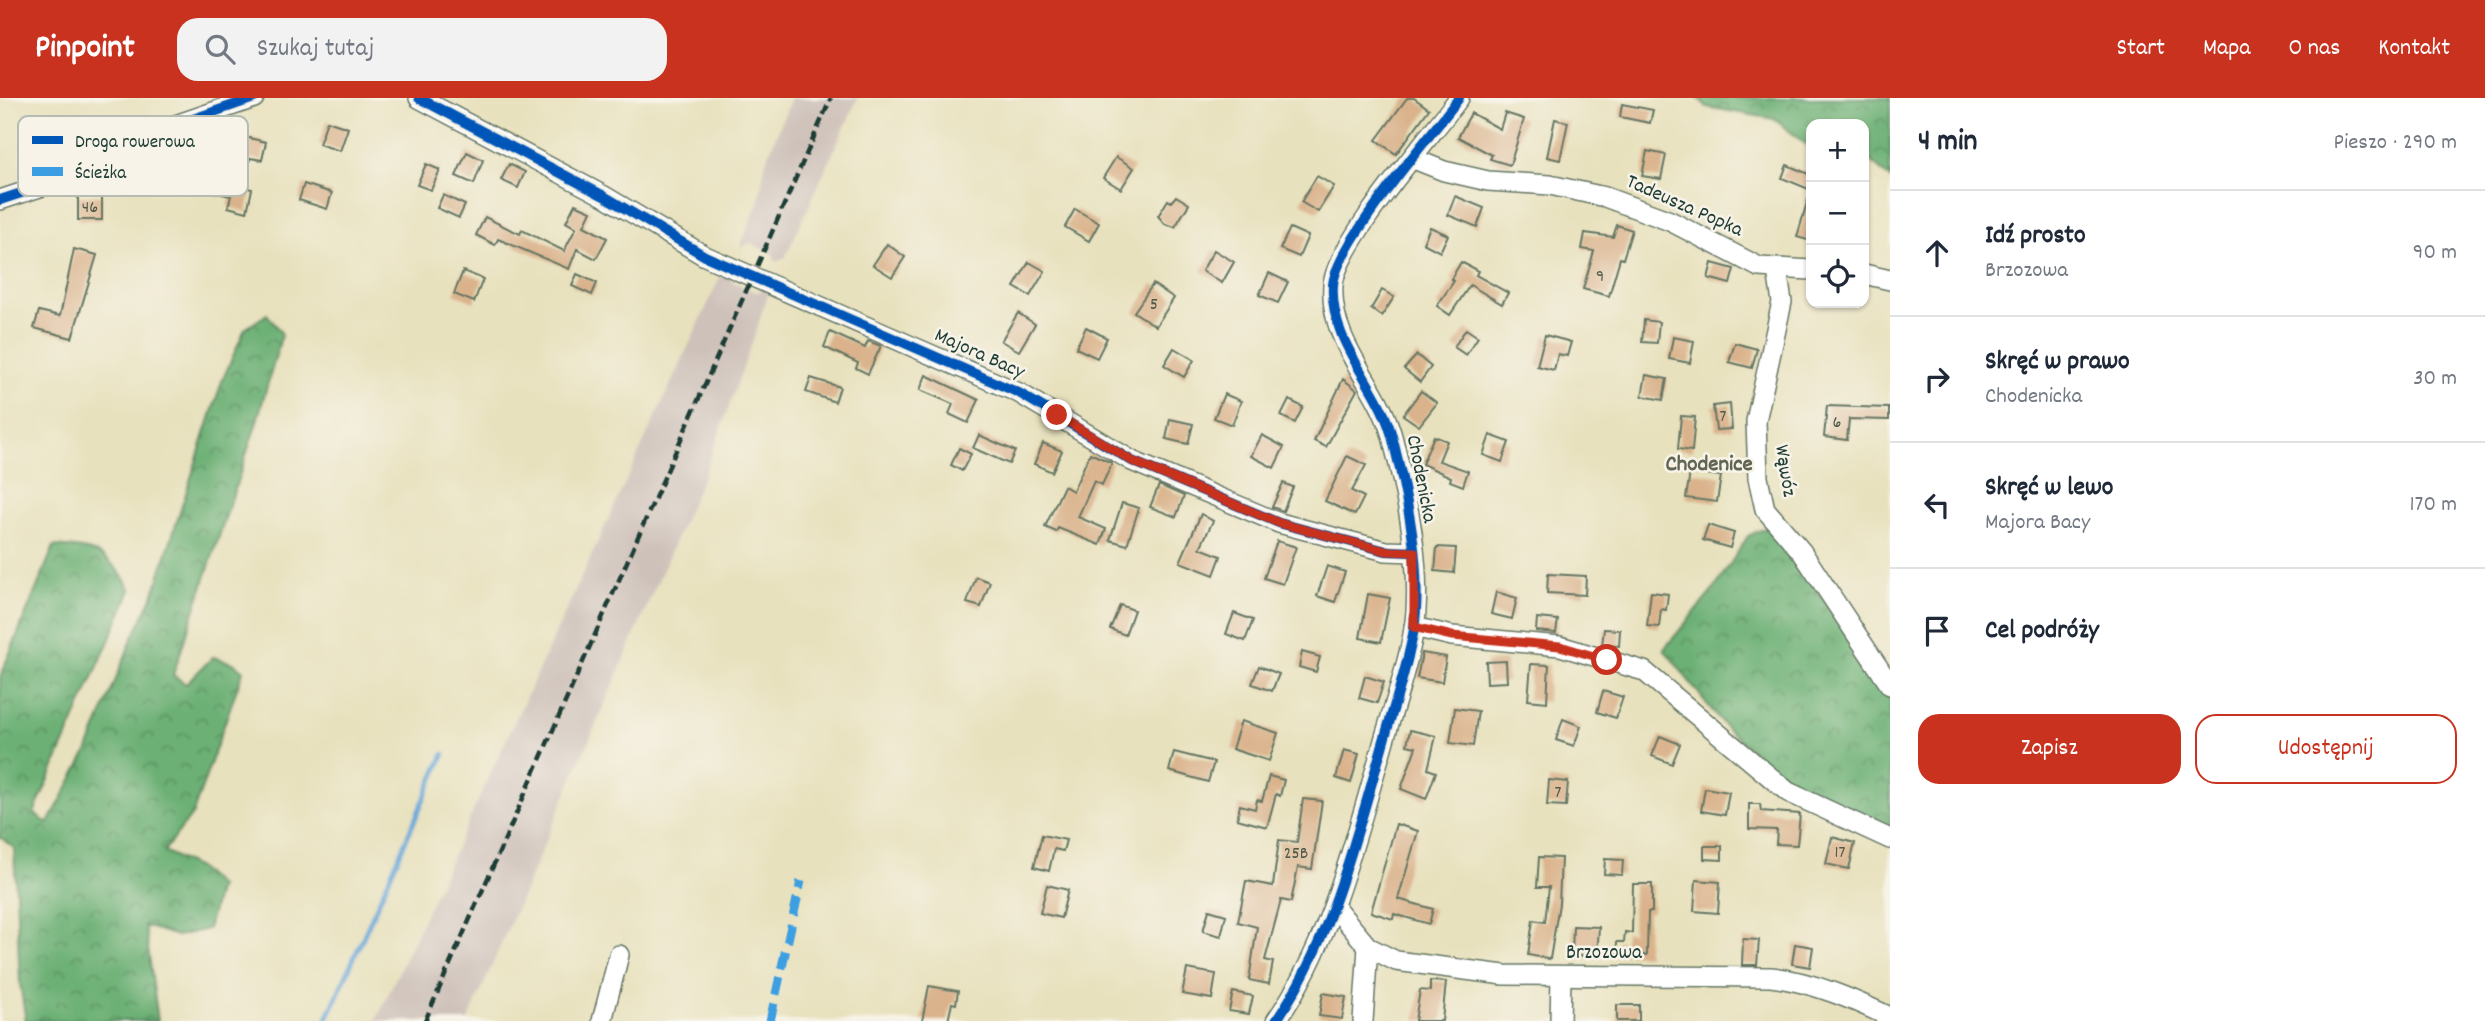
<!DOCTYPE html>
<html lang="pl">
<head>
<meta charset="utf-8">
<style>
  body { margin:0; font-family:Dekko,sans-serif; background:#f2f2f3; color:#1f2937 }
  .controls { position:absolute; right:21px; top:21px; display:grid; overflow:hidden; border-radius:14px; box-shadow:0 2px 5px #0004 }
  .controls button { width:63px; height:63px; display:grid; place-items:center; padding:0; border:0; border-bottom:2px solid #e0e1e3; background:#fff; color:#1f2937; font:35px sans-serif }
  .stop { position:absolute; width:21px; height:21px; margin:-16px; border:5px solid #c8321e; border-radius:50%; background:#fff }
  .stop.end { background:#c8321e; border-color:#fff; box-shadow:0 2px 7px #0008 }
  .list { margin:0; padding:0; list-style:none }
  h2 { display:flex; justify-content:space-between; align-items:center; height:91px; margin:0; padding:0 28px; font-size:30px }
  h2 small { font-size:23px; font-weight:400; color:#747a83 }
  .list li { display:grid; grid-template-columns:46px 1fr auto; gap:21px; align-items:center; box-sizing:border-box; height:126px; padding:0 28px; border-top:2px solid #e0e1e3 }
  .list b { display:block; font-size:26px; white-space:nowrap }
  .list p { margin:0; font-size:23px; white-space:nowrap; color:#747a83 }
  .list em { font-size:23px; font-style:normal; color:#747a83 }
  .actions { display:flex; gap:14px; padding:21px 28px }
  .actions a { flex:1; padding:16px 0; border:2px solid #c8321e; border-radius:21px; text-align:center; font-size:24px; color:#c8321e }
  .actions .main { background:#c8321e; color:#fff }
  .icon { flex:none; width:38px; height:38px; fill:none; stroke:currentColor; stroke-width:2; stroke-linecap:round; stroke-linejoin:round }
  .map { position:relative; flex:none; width:1890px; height:923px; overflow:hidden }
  header { display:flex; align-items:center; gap:42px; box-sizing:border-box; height:98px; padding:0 35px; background:#c8321e; color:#fff }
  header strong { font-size:33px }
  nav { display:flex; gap:38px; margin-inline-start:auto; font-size:24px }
  .search { width:490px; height:63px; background:#f2f2f3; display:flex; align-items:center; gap:18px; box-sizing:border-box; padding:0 24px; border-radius:21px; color:#747a83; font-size:26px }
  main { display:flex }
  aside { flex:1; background:#fff }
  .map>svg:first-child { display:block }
  .industrial { fill:#cec1ba }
  .forest { fill:url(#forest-crowns); stroke:#467654; stroke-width:2 }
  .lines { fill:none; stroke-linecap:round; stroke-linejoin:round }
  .stream { stroke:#64a6d8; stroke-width:4.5 }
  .building { fill:#dab38c }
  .minor-casing { stroke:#657664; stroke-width:22 }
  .minor { stroke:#fff; stroke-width:19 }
  .rail { stroke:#1f3d34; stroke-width:4.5; stroke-dasharray:10 5; stroke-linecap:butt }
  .quiet { stroke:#3c9ee2; stroke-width:9; stroke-dasharray:18 9; stroke-linecap:butt }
  .cycleway-casing { stroke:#f7f3e8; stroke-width:15 }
  .cycleway { stroke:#0057b8; stroke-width:10 }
  .route { stroke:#c8321e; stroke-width:9 }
  .labels { text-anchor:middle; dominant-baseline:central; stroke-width:5; stroke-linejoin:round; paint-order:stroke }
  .number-label { font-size:18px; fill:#4e5a4a }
  .street-label { font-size:21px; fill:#1f3d34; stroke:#f7f3e8 }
  .neighbourhood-label { font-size:23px; font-weight:bold; fill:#606653; stroke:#f7f3e8 }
  .key { fill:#f7f3e8; stroke:#b6bcb2; stroke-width:2 }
  .key-label { font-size:19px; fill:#1f3d34 }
</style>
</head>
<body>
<header>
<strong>Pinpoint</strong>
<div class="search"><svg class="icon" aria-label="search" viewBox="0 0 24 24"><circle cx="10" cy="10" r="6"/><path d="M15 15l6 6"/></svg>Szukaj tutaj</div>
<nav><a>Start</a><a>Mapa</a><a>O nas</a><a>Kontakt</a></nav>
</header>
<main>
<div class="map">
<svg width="1890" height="923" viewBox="0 0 1890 923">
  <defs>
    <pattern id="forest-crowns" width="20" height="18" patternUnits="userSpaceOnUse" patternTransform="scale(1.75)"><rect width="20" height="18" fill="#6cb074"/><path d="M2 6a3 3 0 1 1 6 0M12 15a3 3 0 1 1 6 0" fill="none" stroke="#589060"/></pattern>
  </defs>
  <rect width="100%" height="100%" fill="#f7f3e8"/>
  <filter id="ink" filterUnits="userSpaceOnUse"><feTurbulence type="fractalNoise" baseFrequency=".0143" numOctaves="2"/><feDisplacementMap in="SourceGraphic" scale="14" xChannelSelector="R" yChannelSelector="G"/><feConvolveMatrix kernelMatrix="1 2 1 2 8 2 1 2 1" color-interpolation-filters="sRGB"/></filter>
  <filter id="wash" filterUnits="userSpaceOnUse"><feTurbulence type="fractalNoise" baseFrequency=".00686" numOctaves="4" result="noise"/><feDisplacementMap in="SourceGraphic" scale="28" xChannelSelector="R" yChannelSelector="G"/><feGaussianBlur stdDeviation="1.57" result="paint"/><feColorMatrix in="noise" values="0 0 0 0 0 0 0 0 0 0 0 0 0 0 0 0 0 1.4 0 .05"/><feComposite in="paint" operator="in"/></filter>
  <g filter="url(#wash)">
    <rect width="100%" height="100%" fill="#e8e1bd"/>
    <g class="industrial">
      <path d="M791,0h67l-73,160 -9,4 -3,-8 -23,-11 -10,5 19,-48 6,-36z"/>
      <path d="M724,171l9,13 23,10 14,-4 -16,49 -47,130 -239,554h-92z"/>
    </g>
    <g class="forest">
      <path d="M1698,0h192v81l-20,-19 -6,-1v-35h-53v24l-37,-29 -67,-12z"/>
      <path d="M267,216l15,20 -27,94 -82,247 13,9 27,-27 22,7 8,7 -50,142 -29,38 34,17 21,18 -11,43 -31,7 -32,-10 13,95h-132l-6,-37 -6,-136 -14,-11v-160l54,-131c42,3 55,6 77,44l-97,223 14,11 39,-72 45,-113 21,-43 69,-215 23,-52z"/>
      <path d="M1773,426l117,176v130l-114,-59 -50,-43 -62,-79 51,-61 33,-52z"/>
    </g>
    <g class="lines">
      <path class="stream" d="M326,923l118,-267"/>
    </g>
    <g id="blocks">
      <g class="building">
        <path d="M1407,0h7l15,11 -33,45 -20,-14z"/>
        <path d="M1622,6l31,6 -3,13 -30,-6z"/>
        <path d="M1471,15l29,16 5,-16 19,6 -14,46 -20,-6 2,-4 -34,-18z"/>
        <path d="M1555,21l13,3 -8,38 -13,-3z"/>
        <path d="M327,23l21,7 -8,23 -21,-7z"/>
        <path d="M206,37l38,9 1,-7 21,5 -4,18 -12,-2 -7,29 9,2 -5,23 -19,-5 3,-11 -31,-7 8,-32 -7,-2z"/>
        <path d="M1647,53l19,4 -5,24 -19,-3z"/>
        <path d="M467,54l16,8 -9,24 -18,-8z"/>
        <path d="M1116,59l18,11 -13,21 -18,-11z"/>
        <path d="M426,66l14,6 -9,20 -14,-5z"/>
        <path d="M509,66l16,8 -7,16 -17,-8z"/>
        <path d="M1787,67l24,10v15l-29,-12z"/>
        <path d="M1317,78l17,10 -16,26 -17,-10z"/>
        <path d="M304,86l28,9 -5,16 -28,-9z"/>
        <path d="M443,97l22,10 -6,13 -22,-10z"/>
        <rect x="78" y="98" width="24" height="24"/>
        <path d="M1176,98l13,8 -14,23 -10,-3 -7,-8 10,-16 3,2z"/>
        <path d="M1455,98l29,12 -7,19 -29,-12z"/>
        <path d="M1808,101h3v42l-14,-4z"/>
        <path d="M575,106l16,7 -7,15 23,12 -11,21 -19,-10 -8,20 -71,-30 -3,6 -19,-10 9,-18 35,17 2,-4 42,21 12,-23 -10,-6z"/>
        <path d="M1075,111l24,14 -10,18 -24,-14z"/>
        <path d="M1617,127l15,5 -9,29 -3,-1 -11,38 -26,-7 11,-38 -12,-2 3,-16 28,4z"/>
        <path d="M1430,129l18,8 -8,17 -17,-9z"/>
        <path d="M1290,130l18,8 -9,21 -19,-8z"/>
        <path d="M887,146l18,13 -13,20 -19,-12z"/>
        <path d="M74,151l23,6 -25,83 -38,-10 5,-17 21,5z"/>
        <path d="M1214,152l20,12 -12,21 -20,-12z"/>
        <path d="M1029,164l16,9 -15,25 -16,-9z"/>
        <path d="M1461,164l17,9 -2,4 32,18 -6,11 -32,-19 -20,30 -13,-9 17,-25 -3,-2z"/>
        <path d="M1712,165l22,6 -4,15 -22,-6z"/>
        <path d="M463,173l20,8 -9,23 -20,-8z"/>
        <path d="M1269,175l19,9 -10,21 -19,-8z"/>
        <path d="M577,176l20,9 -5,12 -20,-9z"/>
        <path d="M1153,186l21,14 -18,28 -22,-14z"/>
        <path d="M1382,192l12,7 -12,19 -11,-7z"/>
        <path d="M1018,215l17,11 -16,27 -18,-10z"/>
        <path d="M1644,222l15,2 -2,21 -15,-1z"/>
        <path d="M1086,229l21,11 -10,20 -21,-10z"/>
        <path d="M1466,231l12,8 -12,18 -12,-8z"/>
        <path d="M830,234l35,16 3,-7 13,5 -13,28 -12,-6 2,-5 -34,-16z"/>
        <path d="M1545,237l26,7 -4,14 -9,-2 -4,16 -17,-4z"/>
        <path d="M1673,239l21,4 -4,22 -21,-4z"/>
        <path d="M1735,245l22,6 -5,19 -23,-6z"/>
        <path d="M1174,250l20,12 -10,17 -20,-12z"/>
        <path d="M1417,257l14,12 -11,15 -16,-13z"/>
        <path d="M926,277l53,25 -11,23 -19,-9 4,-10 -33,-14z"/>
        <path d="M1646,277l21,4 -4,21 -21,-4z"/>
        <path d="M811,280l29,9 -5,15 -29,-10z"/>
        <path d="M1343,281l14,11 -31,57 -12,-6z"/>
        <path d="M1421,293l16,12 -18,23 -16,-11z"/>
        <path d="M1224,296l17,7 -9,24 -18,-7z"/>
        <path d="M1289,302l14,7 -8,16 -14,-7z"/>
        <path d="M1730,306l2,25 -16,1 -3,-24z"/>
        <path d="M1827,308l62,2v12l-40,-1 -2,21 -23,-3z"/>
        <path d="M1681,318l14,1 -3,34 -14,-2z"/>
        <path d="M1170,321l23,5 -5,20 -22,-5z"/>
        <path d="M979,337l36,16 -6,13 -36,-16z"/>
        <path d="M1262,337l22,12 -10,21 -23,-12z"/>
        <path d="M1490,337l19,7 -7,20 -19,-7z"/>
        <path d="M1434,338l13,5 -8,20 29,10 -5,15 -13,-5 1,-4 -29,-13z"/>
        <path d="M1043,345l19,8 -10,21 -18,-8z"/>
        <path d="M959,350l12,6 -9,17 -11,-6z"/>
        <path d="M1090,355l22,10 -10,22 -8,-4 -16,36 28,12 -6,16 -42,-17 -2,4 -11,-5 19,-41 9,5z"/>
        <path d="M1347,358l19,9 -14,26 12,6 -9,18 -30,-14z"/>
        <path d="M1690,374l31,4 -4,26 -31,-4z"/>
        <path d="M1283,385l10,4 -10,24 -11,-4z"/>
        <path d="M1159,387l25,11 -8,21 -26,-10z"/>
        <path d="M1122,405l17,5 -12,37 -17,-5z"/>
        <path d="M1201,416l12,7 -13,27 21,8 -7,19 -34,-13z"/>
        <path d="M1708,427l26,8 -4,15 -27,-8z"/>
        <path d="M1277,443l19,6 -13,37 -19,-6z"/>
        <path d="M1437,449l19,1 -2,25 -19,-2z"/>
        <path d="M1327,468l18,6 -10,30 -18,-6z"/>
        <path d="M1548,476l38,2 -1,19 -38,-2z"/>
        <path d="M976,479l14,5 -9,25 -14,-4z"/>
        <path d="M1496,494l21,6 -5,21 -21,-5z"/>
        <path d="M1651,494l17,2 -2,16 -5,-1 -2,18 -12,-1z"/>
        <path d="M1368,496l22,4 -9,44 -21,-4z"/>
        <path d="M1120,507l14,5 -9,25 -15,-6z"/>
        <path d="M1234,515l19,7 -8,21 -19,-7z"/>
        <path d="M1537,520l21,2 -2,13 -20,-2z"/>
        <path d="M1604,531l16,1 -1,16 -17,-1z"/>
        <path d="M1302,554l18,5 -4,15 -17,-5z"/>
        <path d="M1422,555l24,4 -4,25 -25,-4z"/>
        <path d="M1506,563l1,21 -20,1 -1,-21z"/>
        <path d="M1531,566l18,1 -2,37 -19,-2z"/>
        <path d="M1259,568l20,8 -7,17 -20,-7z"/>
        <path d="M1365,578l19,6 -7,21 -18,-5z"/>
        <path d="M1603,593l20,6 -7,21 -19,-6z"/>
        <path d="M1455,610l23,3 -5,35 -23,-3z"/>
        <path d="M1563,621l18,7 -7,20 -18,-6z"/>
        <path d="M1241,623l37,12 -9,28 -37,-12z"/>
        <path d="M1410,632l26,6 -8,33 8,3 -10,27 -25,-10 15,-42 -9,-2z"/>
        <path d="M1660,638l20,8 -8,20 -20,-8z"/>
        <path d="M1344,652l15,4 -8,29 -15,-5z"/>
        <path d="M1174,654l40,10 -6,20 -39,-11z"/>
        <path d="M1269,678l15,4 -4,16 -4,-2 -9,33 -30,-8 3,-14 15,4 2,-9 5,1z"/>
        <path d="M1549,682l19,2 -2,24 -19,-1z"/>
        <path d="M1705,690l24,4 -4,23 -24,-4z"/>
        <path d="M1303,701l19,2 -10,68 -14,-2 -7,35 -10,-2 -16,60 8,2 -4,22 -20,-4 8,-53 -19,-5 8,-41 27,5 6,-46 18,2z"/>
        <path d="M1749,706h11l1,7 39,3 -3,31 -21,-1 1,-14 -28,-1z"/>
        <path d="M1396,726l22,7 -20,68 35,10 -4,15 -35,-10 -1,5 -22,-7z"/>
        <path d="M1042,737l24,5 -3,11 -9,-2 -5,22 -15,-4z"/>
        <path d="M1832,739l23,6 -6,26 -23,-5z"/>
        <path d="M1704,748h18v14l-18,-1z"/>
        <path d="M1539,759l22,1 -2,46 -9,55 -22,-4 5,-35 12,2 4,-35h-12z"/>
        <path d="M1605,761l18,1 -1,15 -18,-1z"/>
        <path d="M1696,782l24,2 -2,31 -24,-2z"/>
        <path d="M1633,786h19v28h-4l-1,43 -30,-1v-12h7l1,-10 7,1z"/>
        <path d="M1047,787l21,5 -7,28 -21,-5z"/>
        <path d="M1209,812l17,5 -5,21 -18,-5z"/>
        <path d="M1573,828l26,1 -2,29h-25z"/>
        <path d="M1743,841l16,1 -2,25h-15z"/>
        <path d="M1795,846l18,3 -3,20 -18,-3z"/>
        <path d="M1187,871l29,5 -4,25 -30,-5z"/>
        <path d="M1430,883l16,1 -4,39h-27l5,-31 10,1z"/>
        <path d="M929,888l29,5 -2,13 -4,-1 -4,18h-26z"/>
        <path d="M1233,894l20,4 -4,18 -20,-3z"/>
        <path d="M1323,895l23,4 -4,22 -23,-3z"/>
        <rect x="1617" y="907" width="22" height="16"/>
      </g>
    </g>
  </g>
  <g filter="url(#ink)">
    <use href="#blocks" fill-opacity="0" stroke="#657664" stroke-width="2"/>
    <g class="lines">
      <g class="minor-casing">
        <g id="minor">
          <path d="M419,0l185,98 101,60 314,137 113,68 147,62 107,28 28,1"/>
          <path d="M1414,61l30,12 44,10 62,4 55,12 65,24 89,46 52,3"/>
          <path d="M0,102l70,-23 100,-50 84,-29"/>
          <path d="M1777,172l5,32 -26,119 2,57 7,31 37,43 88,133"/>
          <path d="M1864,176l26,6"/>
          <path d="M1414,529l38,9 108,10 84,25 144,121 102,47"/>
          <path d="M1334,808l34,41 28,14 108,14 267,2c42,5 81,22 119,40"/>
          <path d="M602,923l17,-66"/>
          <path d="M1276,923c55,-80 78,-178 105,-270 11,-40 26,-81 33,-122 9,-58 -7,-133 -21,-189 -13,-55 -64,-95 -60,-155 3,-41 98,-149 126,-187"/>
          <path d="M1363,923l5,-74"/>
          <path d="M1560,923l1,-44"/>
        </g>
      </g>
      <use href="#minor" class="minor"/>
      <path class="rail" d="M425,923l406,-923"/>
      <path class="quiet" d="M770,923l31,-140"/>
      <g class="cycleway-casing">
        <g id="cycleway">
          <path d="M419,0l185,98 101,60 314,137 113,68 147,62 107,28 28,1"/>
          <path d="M0,102l70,-23 100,-50 84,-29"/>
          <path d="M1276,923c55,-80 78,-178 105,-270 11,-40 26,-81 33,-122 9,-58 -7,-133 -21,-189 -13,-55 -64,-95 -60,-155 3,-41 98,-149 126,-187"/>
        </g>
      </g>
      <use href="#cycleway" class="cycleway"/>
    </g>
  </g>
  <g class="lines" filter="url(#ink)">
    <path class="route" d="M1057,317l75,46 147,62 107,28 28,1v75l38,9 108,10 47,14"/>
  </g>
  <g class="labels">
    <g class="number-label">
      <text x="90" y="110">46</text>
      <text x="1600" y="179">9</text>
      <text x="1154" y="207">5</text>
      <text x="1723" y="319">7</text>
      <text x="1837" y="325">6</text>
      <text x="1558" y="695">7</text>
      <text x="1840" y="755">17</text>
      <text x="1296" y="756">25B</text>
    </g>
    <g class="street-label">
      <text transform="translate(1684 109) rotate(24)">Tadeusza Popka</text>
      <text transform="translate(979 257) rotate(24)">Majora Bacy</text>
      <text transform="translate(1784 373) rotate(81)">Wąwóz</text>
      <text transform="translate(1420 381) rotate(79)">Chodenicka</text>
      <text x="1604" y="856">Brzozowa</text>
    </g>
    <g class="neighbourhood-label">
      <text x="1709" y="367">Chodenice</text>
    </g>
  </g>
  <rect x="18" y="18" width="230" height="80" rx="10" class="key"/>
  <rect x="32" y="38" width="31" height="8" fill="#0057b8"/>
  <rect x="32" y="69" width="31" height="9" fill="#3c9ee2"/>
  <g class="key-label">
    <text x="75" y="49">Droga rowerowa</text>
    <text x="75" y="80">Ścieżka</text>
  </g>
</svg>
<div class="controls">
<button>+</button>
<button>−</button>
<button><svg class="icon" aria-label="locate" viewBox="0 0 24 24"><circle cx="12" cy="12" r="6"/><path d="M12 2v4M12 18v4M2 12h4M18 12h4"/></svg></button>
</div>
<div class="stop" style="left:1607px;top:562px"></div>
<div class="stop end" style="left:1057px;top:317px"></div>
</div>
<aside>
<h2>4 min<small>Pieszo · 290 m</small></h2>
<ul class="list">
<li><svg class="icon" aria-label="ahead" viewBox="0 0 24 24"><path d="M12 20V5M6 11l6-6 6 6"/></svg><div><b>Idź prosto</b><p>Brzozowa</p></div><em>90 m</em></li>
<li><svg class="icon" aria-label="right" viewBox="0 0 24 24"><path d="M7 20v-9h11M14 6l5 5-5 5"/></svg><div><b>Skręć w prawo</b><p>Chodenicka</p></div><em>30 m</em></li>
<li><svg class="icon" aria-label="left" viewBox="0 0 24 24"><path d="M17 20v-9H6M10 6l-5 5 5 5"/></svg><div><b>Skręć w lewo</b><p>Majora Bacy</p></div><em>170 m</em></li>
<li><svg class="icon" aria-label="arrive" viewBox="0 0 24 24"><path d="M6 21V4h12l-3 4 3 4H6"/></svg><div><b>Cel podróży</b></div></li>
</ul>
<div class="actions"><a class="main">Zapisz</a><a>Udostępnij</a></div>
</aside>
</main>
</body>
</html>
